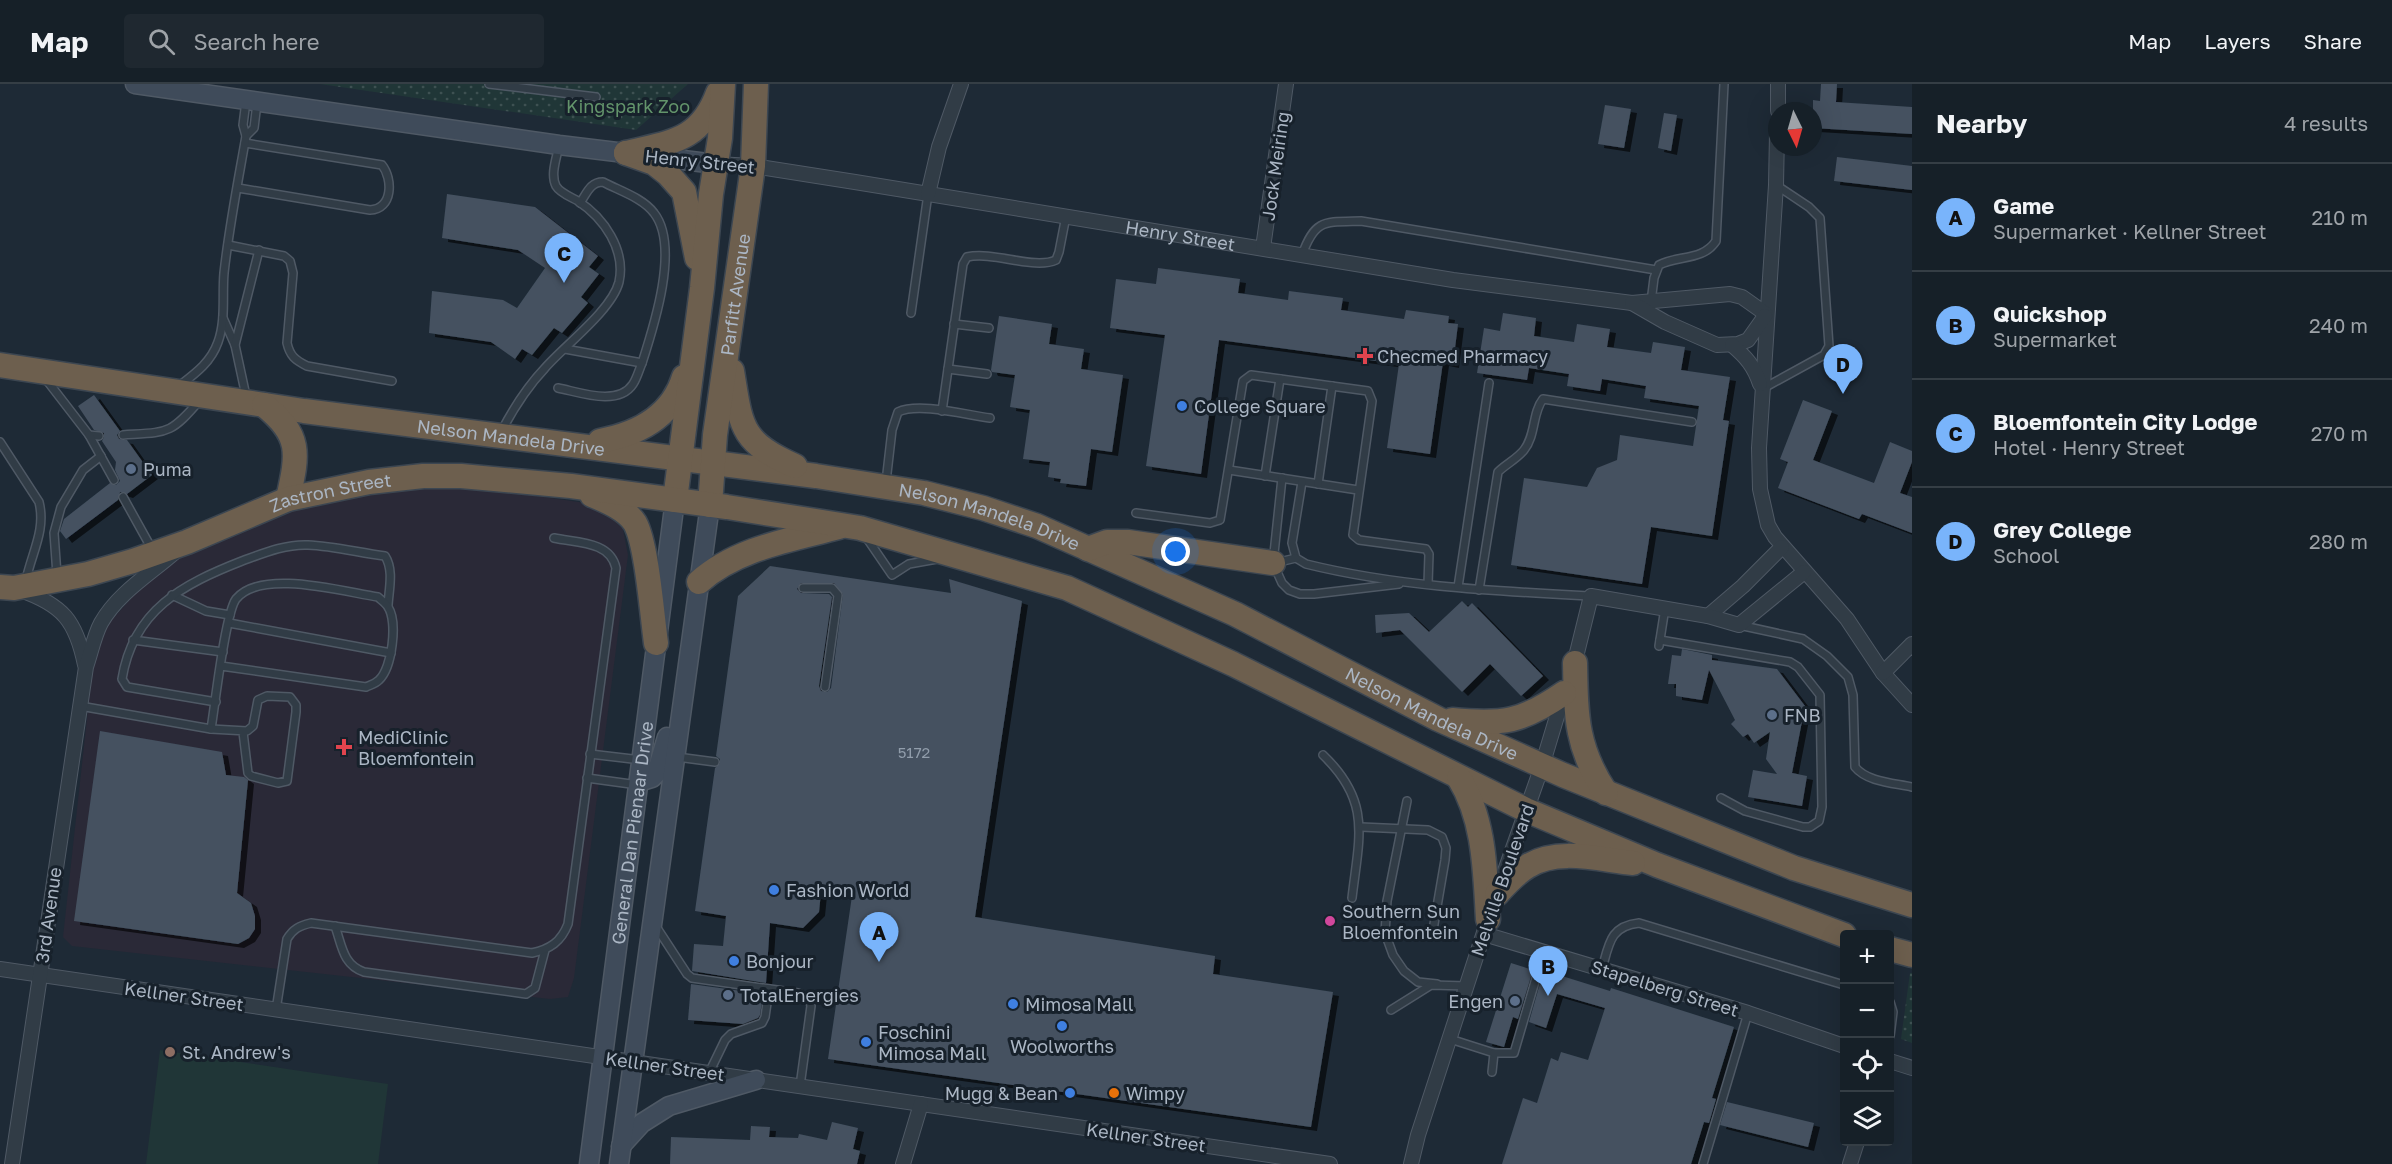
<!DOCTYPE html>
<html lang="en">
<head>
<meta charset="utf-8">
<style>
  body { margin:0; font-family:"Golos Text",sans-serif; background:#1f2830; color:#f1f3f6 }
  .controls { position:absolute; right:18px; bottom:18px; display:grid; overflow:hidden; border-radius:6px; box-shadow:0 6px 24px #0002 }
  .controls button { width:54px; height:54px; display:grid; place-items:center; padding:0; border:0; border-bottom:2px solid #353e45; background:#162028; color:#f1f3f6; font:30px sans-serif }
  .compass { position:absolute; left:1768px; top:18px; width:54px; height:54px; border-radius:50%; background:#162028; box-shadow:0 6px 24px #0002; rotate:175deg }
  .you { position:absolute; left:1176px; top:468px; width:21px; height:21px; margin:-15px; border:4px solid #fff; border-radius:50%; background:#1a73e8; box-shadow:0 0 0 9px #1a73e833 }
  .badge { display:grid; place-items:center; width:39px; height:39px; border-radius:50%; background:#79b4fb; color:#111; font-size:20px; font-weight:700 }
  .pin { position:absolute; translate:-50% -50px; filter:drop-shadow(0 2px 3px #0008) }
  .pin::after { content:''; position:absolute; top:32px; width:21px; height:18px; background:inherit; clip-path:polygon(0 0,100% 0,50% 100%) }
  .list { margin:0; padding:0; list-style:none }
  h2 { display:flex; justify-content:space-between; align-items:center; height:78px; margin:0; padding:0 24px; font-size:26px }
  h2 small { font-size:20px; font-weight:400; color:#9ea3a8 }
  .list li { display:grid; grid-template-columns:39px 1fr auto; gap:18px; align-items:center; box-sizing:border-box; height:108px; padding:0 24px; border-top:2px solid #353e45 }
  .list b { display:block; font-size:22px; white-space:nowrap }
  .list p { margin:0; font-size:20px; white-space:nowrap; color:#9ea3a8 }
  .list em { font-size:20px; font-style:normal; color:#9ea3a8 }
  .icon { flex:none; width:33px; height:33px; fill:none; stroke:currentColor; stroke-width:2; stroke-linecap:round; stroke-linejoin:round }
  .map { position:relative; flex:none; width:1912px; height:1080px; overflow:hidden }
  header { display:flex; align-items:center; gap:36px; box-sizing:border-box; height:84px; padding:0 30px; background:#162028; border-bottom:2px solid #353e45 }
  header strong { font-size:28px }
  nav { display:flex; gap:33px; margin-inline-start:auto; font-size:21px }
  .search { width:420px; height:54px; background:#1f2830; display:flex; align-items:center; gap:15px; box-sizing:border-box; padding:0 21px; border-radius:6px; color:#9ea3a8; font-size:22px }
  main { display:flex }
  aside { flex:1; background:#162028 }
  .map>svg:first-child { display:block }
  .medical { fill:#2a2937 }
  .grass { fill:url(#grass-dots) }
  .garden { fill:#203637 }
  .building { fill:#445160; fill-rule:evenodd; filter:url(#shadow) }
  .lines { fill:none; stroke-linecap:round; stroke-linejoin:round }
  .lane-casing { stroke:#4f5965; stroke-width:10 }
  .street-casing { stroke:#4f5965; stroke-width:16 }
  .secondary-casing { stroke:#4f5965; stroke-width:21 }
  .highway-casing { stroke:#3c4651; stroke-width:27 }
  .lane { stroke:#313c46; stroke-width:7 }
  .street { stroke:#313c46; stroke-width:14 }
  .secondary { stroke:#3f4b5a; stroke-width:18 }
  .highway { stroke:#6d5f4e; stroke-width:24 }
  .health-dot { fill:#e0444e; stroke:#17212b; stroke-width:2 }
  .shop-dot { fill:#3f7fe0; stroke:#17212b; stroke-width:2 }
  .service-dot { fill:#5c6f8a; stroke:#17212b; stroke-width:2 }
  .hotel-dot { fill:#d1479c; stroke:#17212b; stroke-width:2 }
  .education-dot { fill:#8d6e63; stroke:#17212b; stroke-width:2 }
  .food-dot { fill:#e8710a; stroke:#17212b; stroke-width:2 }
  .labels { text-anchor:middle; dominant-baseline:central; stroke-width:6; stroke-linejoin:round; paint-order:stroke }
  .number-label { font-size:15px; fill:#919dab }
  .park-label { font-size:18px; fill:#63946b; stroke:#17212b }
  .street-label { font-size:18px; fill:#abb6c4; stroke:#17212b }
  .poi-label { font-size:18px; fill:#abb6c4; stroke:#17212b; text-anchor:start }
</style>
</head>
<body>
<header>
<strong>Map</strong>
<div class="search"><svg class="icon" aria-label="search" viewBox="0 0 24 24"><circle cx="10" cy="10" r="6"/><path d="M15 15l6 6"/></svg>Search here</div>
<nav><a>Map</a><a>Layers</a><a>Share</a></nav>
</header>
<main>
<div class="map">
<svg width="1912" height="1080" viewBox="0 0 1912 1080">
  <defs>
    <pattern id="grass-dots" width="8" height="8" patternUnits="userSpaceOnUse" patternTransform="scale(1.5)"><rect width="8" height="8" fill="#203637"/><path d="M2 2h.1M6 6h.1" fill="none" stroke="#3e5152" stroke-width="1.8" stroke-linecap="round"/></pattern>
    <filter id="shadow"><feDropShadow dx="6" dy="4" stdDeviation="0" flood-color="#0009"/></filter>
  </defs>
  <rect width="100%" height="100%" fill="#1e2a36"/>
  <path class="medical" d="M419,402l74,4 86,12 25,7 19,20 5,26 -54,423 -6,19 -18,2 -478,-53 -9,-9 29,-264 6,-30 12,-21 24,-27 50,-42 88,-36 63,-18z"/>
  <g class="grass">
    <path d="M320,0h368l-52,46z"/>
    <path d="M1910,889h2v70l-11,-4z"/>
  </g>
  <path class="garden" d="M160,966l228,34 -10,80h-232z"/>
  <g class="building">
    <path d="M1821,0h16l-1,18 76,5v27l-99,-6v-28l7,1z"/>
    <path d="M1605,21l26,4 -7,39 -26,-4z"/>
    <path d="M1664,29l13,2 -6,36 -13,-3z"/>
    <path d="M1837,73l75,9v24l-78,-9z"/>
    <path d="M447,110l88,13 63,49 -9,11 10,7 -18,23 7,6 -26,30 -8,-5 -22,27 -10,-6 -7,10 -24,-17 -62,-9 3,-42 71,9 14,8 28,-40 -27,-18 -76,-12z"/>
    <path d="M1158,184l82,11 -2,14 50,7 1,-9 54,7 -2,12 63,9 2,-9 43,6 -1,7 10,1 -5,40 -10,-2 -13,92 -43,-6 12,-84 -180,-24 -18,134 -55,-8 19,-131 -55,-7 6,-49 40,5z"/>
    <path d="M1503,229l33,5 -2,18 40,6 3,-18 33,5 -3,18 44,6 2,-11 32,5 -4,23 49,7 -7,43 6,1 -17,115 -61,-9 -9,57 -131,-19 13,-87 63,9 10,-19 20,-8 3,-25 73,11 6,-40 -55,-8 2,-12 -44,-7 -2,12 -33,-5 2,-12 -40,-6 -2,12 -50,-7 7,-45 16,3z"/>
    <path d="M999,232l53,8 -3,20 35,5 -3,20 42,6 -11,77 -21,-3 -5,37 -26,-3 1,-4 -13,-2 2,-15 -27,-3 7,-49 -20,-3 5,-32 -23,-3 -1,-2z"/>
    <path d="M94,311l26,36 -3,4 2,4 8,1 25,35 -25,19 -7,-2 -2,8 -52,39 -6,-8 4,-12 46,-36 6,2 4,-4 -5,-11 1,-8 -14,-21 2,-4v-4l-10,-3 -16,-24z"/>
    <path d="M1803,316l29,11 -19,49 61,23 16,-41 22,9v11l-12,31 12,4v36l-50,-19 -3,5 -81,-31 10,-26 -8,-3z"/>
    <path d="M770,482l181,27 -2,-14 73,22 -47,316 240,39 -2,18 120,18 -22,135 -483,-68 24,-163 -31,-4 -2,20 -16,16 -33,-5 -4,60 -74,-12 2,-27 29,2 3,-30 -31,-5 20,-143 5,-5v-4l-4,-3 22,-160zM801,499h33l9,11 -12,94 -4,4 -6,-1 -2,-5 13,-89 -3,-3 -28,-1 -4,-4z"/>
    <path d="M1462,517l6,6 4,-4 71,73 -22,20 -31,-32 -28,28 -62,-62 -24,3 -1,-18 34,-2 20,19z"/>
    <path d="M1682,565l30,6v5l65,9 28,37 -13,67 15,3 -5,30 -54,-9 5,-27 24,4 -11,-15 4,-27 -16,11 -6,-9 -5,3 -12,-13 4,-4 -26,-50 -7,30 -26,-4v-12h-8l4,-29 9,1z"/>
    <path d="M100,647l122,21 4,23 18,2 4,3 -11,113 14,10 4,13v13l-6,9 -11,6 -164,-23z"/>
    <path d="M1511,879l22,7 -15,49 -5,-2 -9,30 -18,-5z"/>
    <path d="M1546,887l64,20 1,-3 123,39 -22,71 4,1 -7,24 -5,-1 -13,42h-189l21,-66 14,5 14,-45 7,3 3,-9 27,8 17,-52 -48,-14 -11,34 -17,-6 14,-49z"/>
    <path d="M691,900l72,10 -3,21 -2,3 -15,6 -55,-4z"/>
    <path d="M1727,1018l87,21 -6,24 -88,-22z"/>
    <path d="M832,1038l26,6 -5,21 7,2 -3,13h-187l1,-27 79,3 1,-14 19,1 -1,10 29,1 1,-4 28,6z"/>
  </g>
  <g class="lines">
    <g class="lane-casing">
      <g id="lane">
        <path d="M489,0l107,13"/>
        <path d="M246,52l8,-8 3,-25"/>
        <path d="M238,104l132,22c23,-1 23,-31 12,-45l-137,-22"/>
        <path d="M228,161l56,11 6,5 3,12 -6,70c3,13 8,17 20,23l85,15"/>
        <path d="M1302,171c13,-36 22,-33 59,-34l295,49"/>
        <path d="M1651,218l3,-24 5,-13c19,-10 44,-4 57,-24l8,-157"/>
        <path d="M911,229l17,-119"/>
        <path d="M223,234l12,27 11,51"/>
        <path d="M954,240l35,4"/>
        <path d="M235,261l24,-95"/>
        <path d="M565,265l77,14c12,-37 38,-117 12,-150 -11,-15 -34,-22 -51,-31 -13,0 -16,11 -23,21"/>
        <path d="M948,285l39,5"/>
        <path d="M45,294l44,57 10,1"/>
        <path d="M179,302c17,-13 32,-24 39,-44 8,-22 4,-46 6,-69 5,-46 14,-91 22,-137l-3,-11 3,-24"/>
        <path d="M558,304c21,4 60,19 75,-4 4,-6 6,-14 9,-21"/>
        <path d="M1762,305l62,-34 5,-9 -9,-128 -11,-11 -33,-22"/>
        <path d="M942,327l21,-147 4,-7c27,-6 67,13 89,3l3,-8 7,-36"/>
        <path d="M501,348c12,-23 26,-45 44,-64 19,-22 67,-58 74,-86 7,-32 -15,-64 -41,-81 -7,-4 -18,-8 -22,-15 -6,-12 1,-29 3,-41"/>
        <path d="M89,351l25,45"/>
        <path d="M123,351c45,-3 47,0 77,-35"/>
        <path d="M0,358l39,60c7,28 -7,50 -13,78"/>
        <path d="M1229,386l129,20"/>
        <path d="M1265,392l15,-97"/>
        <path d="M1282,394l-9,85 9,20 7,7 11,4h14l85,-10"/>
        <path d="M886,398l6,-52 6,-18c21,-10 68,3 92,6"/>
        <path d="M1302,398l-10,61 4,15 10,6c93,23 190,27 285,32"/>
        <path d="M1318,400l14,-98"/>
        <path d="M123,413l30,54"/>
        <path d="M1136,429l74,10 10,-3 23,-139 8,-6 117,16 4,10 -19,134 6,5 67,9 3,5 -1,30"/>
        <path d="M866,453l26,38 17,-11 28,-5"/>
        <path d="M1275,479l21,-5"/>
        <path d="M57,491l-3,-42 7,-26 22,-37 18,-14"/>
        <path d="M1458,503l31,-204"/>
        <path d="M803,504h29l6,7 -13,92"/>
        <path d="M1479,506l19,-118c8,-8 19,-13 26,-22 12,-15 8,-37 19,-51l149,23"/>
        <path d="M172,511l34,16 24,4"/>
        <path d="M229,539l162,30"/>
        <path d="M1739,541l64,14 24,17 21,21 5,18 2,72c12,15 39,16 57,20"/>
        <path d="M133,556l90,12"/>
        <path d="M1660,556l130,22 8,5 22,28 2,112 -3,14 -9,6h-7l-58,-16 -24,-13"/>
        <path d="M1659,562l6,-38"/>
        <path d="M216,618l-89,-15 -5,-8c11,-69 61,-95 120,-118 22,-8 43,-17 66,-16 26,1 52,8 77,11 9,14 4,33 3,49"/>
        <path d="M80,622l131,23c4,-24 14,-115 25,-130 25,-31 108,-7 142,-2 3,3 8,6 10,10 10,15 4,61 -9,73 -4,4 -9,5 -13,7l-145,-21"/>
        <path d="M211,645l36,2 6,-5 5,-26 9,-4 23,1 6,8v7l-9,69 -9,2 -27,-7 -3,-3 -5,-41"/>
        <path d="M590,670l51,6"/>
        <path d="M1323,671c49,47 36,82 29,143"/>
        <path d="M677,673l38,5"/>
        <path d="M587,694l51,7"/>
        <path d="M1407,717l-20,100 -2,32 8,22 11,16 14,11 19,2"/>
        <path d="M1361,743l67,3 14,7 4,11 -1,12 -12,70"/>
        <path d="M655,841l32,49 5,4 106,15 11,5 2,8 -11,80"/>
        <path d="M335,842c7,20 8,39 29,46l162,22 9,-6 10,-38"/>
        <path d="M1602,885c7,-25 8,-43 37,-46l205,62"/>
        <path d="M1890,918l3,10 -3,24"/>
        <path d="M276,926l11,-71c6,-10 12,-13 24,-16l221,30c18,-4 29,-11 36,-29l48,-356c-6,-27 -39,-25 -62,-30"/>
        <path d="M1391,926l40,-25 36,1"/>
        <path d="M1450,955l44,14 -2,19"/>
        <path d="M1494,969h20l30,-102"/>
        <path d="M709,989l16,-33 6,-6 31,-11 3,-6 4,-28"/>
        <path d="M1703,1080l45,-151"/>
      </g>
    </g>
    <g class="street-casing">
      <g id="street">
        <path d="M1778,27v-27"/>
        <path d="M1777,49l-1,52 -17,263 1,41 8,36 7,12 72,82 36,54 29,32"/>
        <path id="s1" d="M716,80l37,2 102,16 598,98 179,23 98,-9 12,3 24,17"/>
        <path d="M928,110l11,-47 22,-63"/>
        <path d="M1263,164l23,-164"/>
        <path d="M1632,219l33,19 52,23 21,-1 10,-4 17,-24"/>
        <path d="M1732,261c14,12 22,21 28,39"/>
        <path d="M20,506c43,15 56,31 65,75"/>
        <path d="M1708,532l35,-30 39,-39"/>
        <path d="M1573,585l18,-73 117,20 31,9 65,-53"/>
        <path d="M1883,589l29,-29"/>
        <path d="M1500,801l42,-119 22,-73"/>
        <path d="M1484,850l264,79 96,33"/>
        <path d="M0,885l1330,195"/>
        <path d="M1890,977l22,7"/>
        <path d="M12,1080l74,-497c5,-14 8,-31 15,-44 17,-30 49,-49 74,-71"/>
        <path d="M903,1080l18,-60"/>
        <path d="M1411,1080l7,-29 72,-221"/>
        <path d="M1850,1080l7,-22"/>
      </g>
    </g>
    <g class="secondary-casing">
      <g id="secondary">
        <path d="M135,0l424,61 157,19"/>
        <path d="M639,698l13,-4 4,-4 11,-37"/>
        <path d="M621,1062l21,-23 27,-17 87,-26"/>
        <path id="s2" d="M589,1080l86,-664"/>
        <path d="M619,1080l91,-659"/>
      </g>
    </g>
    <g class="highway-casing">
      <g id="highway">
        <path d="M626,69l28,10 14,11 16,18 13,66"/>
        <path d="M626,69c44,-11 74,-11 92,-60"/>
        <path id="s3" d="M0,281l304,46 512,65 108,17 59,15 54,18 198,88 203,105 125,56 231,93 118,37"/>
        <path d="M732,287c9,55 8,71 63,95"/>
        <path d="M264,321c38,31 34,48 24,94"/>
        <path d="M600,357c38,-7 72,-24 84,-64"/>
        <path d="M592,411c14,6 34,14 43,28 12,22 17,92 21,120"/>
        <path d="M675,416l27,-212 9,-94 9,-56 3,-54"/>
        <path id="s4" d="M710,421l5,-70 38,-269 3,-82"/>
        <path d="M1088,465l19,-7h21l145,21"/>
        <path d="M699,498c38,-34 92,-42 140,-55"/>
        <path id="s5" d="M0,503l14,1 74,-14 45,-13 54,-19 101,-43 81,-17 54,-6h38l110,10 156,21 133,21 207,60 166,76 293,146 131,55 187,70"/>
        <path d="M1575,579c1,53 1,85 31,130"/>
        <path d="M1452,636c51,5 70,2 112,-27"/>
        <path d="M1459,694c26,42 26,94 29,141"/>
        <path d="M1497,810c9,-10 19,-21 31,-28 30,-19 73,-6 105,-3"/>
        <path d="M1890,865l22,6"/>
      </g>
    </g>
    <use href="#lane" class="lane"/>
    <use href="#street" class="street"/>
    <use href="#secondary" class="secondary"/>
    <use href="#highway" class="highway"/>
  </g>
  <g class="health-dot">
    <path d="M1362 263h6v6h6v6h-6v6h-6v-6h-6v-6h6z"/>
    <path d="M341 654h6v6h6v6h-6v6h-6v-6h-6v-6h6z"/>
  </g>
  <g class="shop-dot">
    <circle cx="1182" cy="322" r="6"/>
    <circle cx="774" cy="806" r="6"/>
    <circle cx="734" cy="877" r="6"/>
    <circle cx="1013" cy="920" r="6"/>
    <circle cx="1062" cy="942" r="6"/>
    <circle cx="866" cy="958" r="6"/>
    <circle cx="1070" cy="1009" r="6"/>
  </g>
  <g class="service-dot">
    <circle cx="131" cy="385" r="6"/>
    <circle cx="1772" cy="631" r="6"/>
    <circle cx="728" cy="911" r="6"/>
    <circle cx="1515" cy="917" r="6"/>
  </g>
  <circle class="hotel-dot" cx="1330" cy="837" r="6"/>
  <circle class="education-dot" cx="170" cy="968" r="6"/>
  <circle class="food-dot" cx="1114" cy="1009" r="6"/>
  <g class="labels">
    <g class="number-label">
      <text x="914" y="668">5172</text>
    </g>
    <g class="park-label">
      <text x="628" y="22">Kingspark Zoo</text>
    </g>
    <g class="street-label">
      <text transform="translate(700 77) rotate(6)">Henry Street</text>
      <text transform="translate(1275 82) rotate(-82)">Jock Meiring</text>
      <text stroke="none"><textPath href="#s1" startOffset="470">Henry Street</textPath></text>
      <text stroke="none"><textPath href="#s4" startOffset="212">Parfitt Avenue</textPath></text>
      <text stroke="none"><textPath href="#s3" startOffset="516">Nelson Mandela Drive</textPath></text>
      <text stroke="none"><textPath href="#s5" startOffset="346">Zastron Street</textPath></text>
      <text stroke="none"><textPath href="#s3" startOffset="1002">Nelson Mandela Drive</textPath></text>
      <text stroke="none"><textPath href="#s3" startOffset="1488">Nelson Mandela Drive</textPath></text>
      <text stroke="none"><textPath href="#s2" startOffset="334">General Dan Pienaar Drive</textPath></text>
      <text transform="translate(1502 796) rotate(-71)">Melville Boulevard</text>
      <text transform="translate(48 831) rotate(-82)">3rd Avenue</text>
      <text transform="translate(1665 904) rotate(17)">Stapelberg Street</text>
      <text transform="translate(184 912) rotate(8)">Kellner Street</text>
      <text transform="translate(665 982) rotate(8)">Kellner Street</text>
      <text transform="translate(1146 1053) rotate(8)">Kellner Street</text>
    </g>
    <g class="poi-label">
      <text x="1377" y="272">Checmed Pharmacy</text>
      <text x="1194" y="322">College Square</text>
      <text x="143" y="385">Puma</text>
      <text x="1784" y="631">FNB</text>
      <text x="358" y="653">MediClinic<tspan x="358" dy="21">Bloemfontein</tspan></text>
      <text x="786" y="806">Fashion World</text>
      <text x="1342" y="827">Southern Sun<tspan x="1342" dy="21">Bloemfontein</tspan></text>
      <text x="746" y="877">Bonjour</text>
      <text x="740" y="911">TotalEnergies</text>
      <text x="1503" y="917" text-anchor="end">Engen</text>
      <text x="1025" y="920">Mimosa Mall</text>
      <text x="878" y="948">Foschini<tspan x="878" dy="21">Mimosa Mall</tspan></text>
      <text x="1062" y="962" text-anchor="middle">Woolworths</text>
      <text x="182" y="968">St. Andrew's</text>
      <text x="1058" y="1009" text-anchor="end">Mugg &amp; Bean</text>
      <text x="1126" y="1009">Wimpy</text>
    </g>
  </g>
</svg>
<div class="controls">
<button>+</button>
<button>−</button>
<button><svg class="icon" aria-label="locate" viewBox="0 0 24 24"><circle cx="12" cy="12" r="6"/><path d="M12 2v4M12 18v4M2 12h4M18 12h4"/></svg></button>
<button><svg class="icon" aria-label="layers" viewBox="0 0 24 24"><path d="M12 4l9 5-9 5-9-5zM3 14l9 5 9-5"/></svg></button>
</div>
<svg class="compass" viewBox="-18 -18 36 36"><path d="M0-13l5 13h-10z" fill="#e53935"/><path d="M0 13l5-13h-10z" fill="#9ea3a8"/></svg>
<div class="you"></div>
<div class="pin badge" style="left:879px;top:878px">A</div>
<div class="pin badge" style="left:1548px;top:912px">B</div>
<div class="pin badge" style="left:564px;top:199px">C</div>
<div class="pin badge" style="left:1843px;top:310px">D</div>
</div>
<aside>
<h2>Nearby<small>4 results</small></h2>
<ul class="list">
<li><span class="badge">A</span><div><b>Game</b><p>Supermarket · Kellner Street</p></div><em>210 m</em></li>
<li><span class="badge">B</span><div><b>Quickshop</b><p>Supermarket</p></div><em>240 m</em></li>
<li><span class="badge">C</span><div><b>Bloemfontein City Lodge</b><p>Hotel · Henry Street</p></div><em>270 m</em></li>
<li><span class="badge">D</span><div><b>Grey College</b><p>School</p></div><em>280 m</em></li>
</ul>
</aside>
</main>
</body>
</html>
